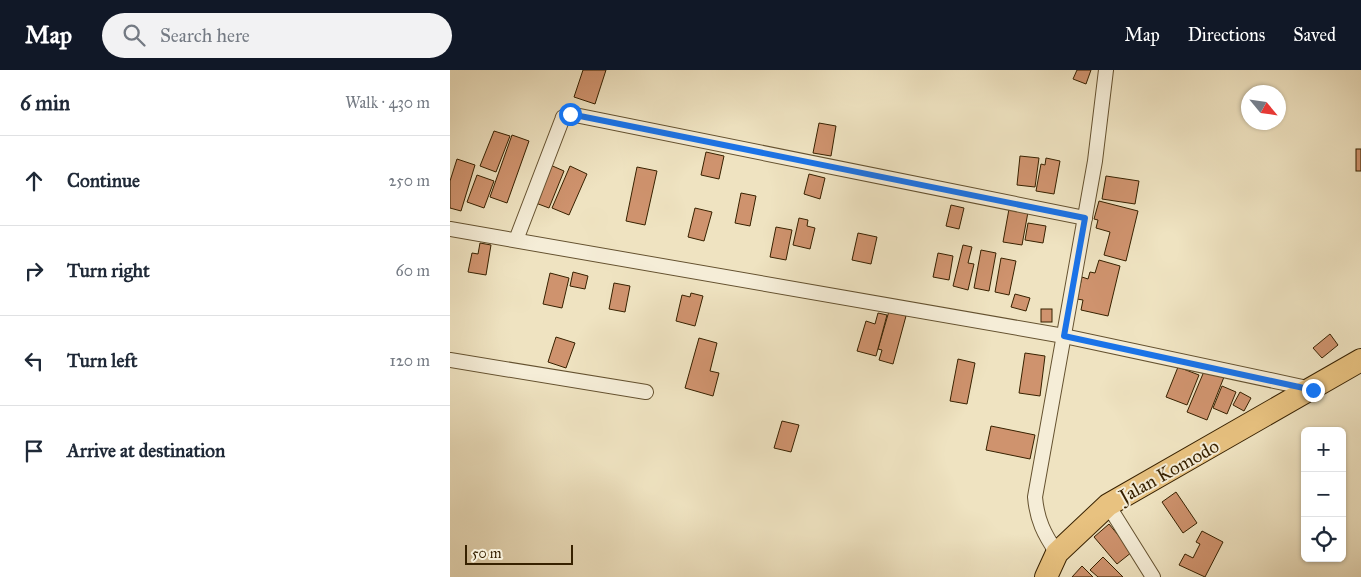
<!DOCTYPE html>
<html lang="en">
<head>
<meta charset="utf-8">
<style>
  body { margin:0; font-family:"IM FELL Great Primer",serif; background:#f2f2f3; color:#1f2937 }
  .controls { position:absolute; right:15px; bottom:15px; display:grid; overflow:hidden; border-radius:8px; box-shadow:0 1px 4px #0004 }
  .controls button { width:45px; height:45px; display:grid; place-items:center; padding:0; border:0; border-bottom:1px solid #e0e1e3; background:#fff; color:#1f2937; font:25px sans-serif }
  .compass { position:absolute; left:791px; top:15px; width:45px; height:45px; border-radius:50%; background:#fff; box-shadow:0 1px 4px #0004; rotate:119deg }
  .scale { position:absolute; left:15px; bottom:12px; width:108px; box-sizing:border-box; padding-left:5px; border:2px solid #372100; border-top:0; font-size:14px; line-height:18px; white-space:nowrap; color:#372100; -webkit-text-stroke:4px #f5edd7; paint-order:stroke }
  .stop { position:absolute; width:15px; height:15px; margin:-11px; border:4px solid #1a73e8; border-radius:50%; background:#fff }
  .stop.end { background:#1a73e8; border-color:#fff; box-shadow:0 1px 5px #0008 }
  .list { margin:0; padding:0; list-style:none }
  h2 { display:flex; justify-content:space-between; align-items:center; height:65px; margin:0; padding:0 20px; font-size:21px }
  h2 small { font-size:16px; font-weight:400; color:#747a83 }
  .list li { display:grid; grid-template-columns:32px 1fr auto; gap:15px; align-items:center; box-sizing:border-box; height:90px; padding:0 20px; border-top:1px solid #e0e1e3 }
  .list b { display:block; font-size:19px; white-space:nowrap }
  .list em { font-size:16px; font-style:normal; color:#747a83 }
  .icon { flex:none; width:28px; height:28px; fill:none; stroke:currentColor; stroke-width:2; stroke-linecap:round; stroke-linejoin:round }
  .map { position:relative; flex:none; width:911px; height:507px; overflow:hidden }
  header { display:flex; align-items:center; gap:30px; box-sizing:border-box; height:70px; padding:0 25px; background:#111827; color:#fff }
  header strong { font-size:24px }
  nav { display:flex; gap:28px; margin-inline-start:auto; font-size:18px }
  .search { width:350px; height:45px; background:#f2f2f3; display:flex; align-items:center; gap:12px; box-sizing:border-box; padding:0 18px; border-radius:28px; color:#747a83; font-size:19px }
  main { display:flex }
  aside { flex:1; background:#fff }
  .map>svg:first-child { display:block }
  .building { fill:#cf936e; stroke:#372100 }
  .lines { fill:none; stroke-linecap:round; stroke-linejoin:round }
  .minor-casing { stroke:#655230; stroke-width:16 }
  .trunk-casing { stroke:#372100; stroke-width:24 }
  .minor { stroke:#f5edd7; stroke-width:14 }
  .trunk { stroke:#e8c280; stroke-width:22 }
  .route { stroke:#1a73e8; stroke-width:6 }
  .labels { text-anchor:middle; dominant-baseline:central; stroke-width:4; stroke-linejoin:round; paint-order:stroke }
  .street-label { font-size:19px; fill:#372100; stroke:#f5edd7 }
</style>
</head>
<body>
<header>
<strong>Map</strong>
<div class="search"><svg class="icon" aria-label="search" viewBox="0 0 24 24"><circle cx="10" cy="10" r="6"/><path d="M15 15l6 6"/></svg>Search here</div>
<nav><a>Map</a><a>Directions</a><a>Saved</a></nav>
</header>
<main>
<aside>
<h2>6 min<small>Walk · 430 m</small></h2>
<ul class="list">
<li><svg class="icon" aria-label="ahead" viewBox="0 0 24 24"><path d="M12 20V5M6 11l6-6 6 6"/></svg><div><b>Continue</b></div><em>250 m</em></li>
<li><svg class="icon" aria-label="right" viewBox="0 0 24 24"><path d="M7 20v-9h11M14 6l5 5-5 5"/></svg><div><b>Turn right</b></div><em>60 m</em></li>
<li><svg class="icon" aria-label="left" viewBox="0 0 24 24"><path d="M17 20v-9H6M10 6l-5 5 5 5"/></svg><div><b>Turn left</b></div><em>120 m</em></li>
<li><svg class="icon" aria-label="arrive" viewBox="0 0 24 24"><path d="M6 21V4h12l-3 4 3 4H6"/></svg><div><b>Arrive at destination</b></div></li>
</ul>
</aside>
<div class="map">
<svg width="911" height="507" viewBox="0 0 911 507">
  <rect width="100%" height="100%" fill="#efe3c1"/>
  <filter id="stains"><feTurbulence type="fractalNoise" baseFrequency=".004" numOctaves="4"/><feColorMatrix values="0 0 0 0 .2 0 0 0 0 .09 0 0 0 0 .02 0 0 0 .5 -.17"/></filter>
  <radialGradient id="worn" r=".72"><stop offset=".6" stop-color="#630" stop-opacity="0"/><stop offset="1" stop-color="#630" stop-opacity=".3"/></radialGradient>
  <g class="building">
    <path d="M133,0h23l-11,34 -21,-7z"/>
    <path d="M627,0h14l-5,14 -13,-5z"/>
    <path d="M369,53l17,3 -5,30 -18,-3z"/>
    <path d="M44,61l16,5 -14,36 -16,-6z"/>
    <path d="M62,65l17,6 -22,62 -17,-6z"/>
    <rect x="906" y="79" width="5" height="22"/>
    <path d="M256,82l18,4 -5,23 -18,-4z"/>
    <path d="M570,86l19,2 -4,29 -18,-2z"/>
    <path d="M596,88l14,3 -6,33 -18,-3 5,-27 4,1z"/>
    <path d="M7,89l18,6 -14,46 -11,-3v-27z"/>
    <path d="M98,94l16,7 -15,37 -16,-6z"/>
    <path d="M120,96l17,8 -18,41 -17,-7z"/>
    <path d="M187,97l20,4 -12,54 -19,-4z"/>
    <path d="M359,104l16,4 -5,21 -16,-5z"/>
    <path d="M27,105l17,6 -10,27 -17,-6z"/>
    <path d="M656,106l33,5 -4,23 -33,-5z"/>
    <path d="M291,123l15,3 -6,30 -15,-3z"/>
    <path d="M649,131l39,10 -12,50 -22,-6 6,-23 -14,-4 2,-8 -4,-1z"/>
    <path d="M501,135l13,3 -5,21 -13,-3z"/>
    <path d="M245,138l17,4 -8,29 -16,-4z"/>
    <path d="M559,139l19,3 -6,33 -19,-3z"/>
    <path d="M349,148l9,2 -1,6 8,2 -5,21 -17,-4z"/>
    <path d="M578,153l18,3 -3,17 -18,-3z"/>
    <path d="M326,157l16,3 -6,30 -16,-3z"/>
    <path d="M408,163l19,4 -6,27 -19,-4z"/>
    <path d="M30,173l11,2 -5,30 -18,-3 4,-19 6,1z"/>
    <path d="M513,175l9,2 -4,16 6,1 -6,26 -15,-4z"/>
    <path d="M531,180l15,3 -7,38 -15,-3z"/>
    <path d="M488,183l15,3 -4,24 -16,-3z"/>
    <path d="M551,188l15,3 -7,34 -14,-3z"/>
    <path d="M649,190l21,6 -12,50 -27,-6 2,-10 -6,-1 5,-22 6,2 2,-7 5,1z"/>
    <path d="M123,202l15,4 -3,13 -15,-3z"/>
    <path d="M100,203l19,5 -7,30 -19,-4z"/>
    <path d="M164,213l16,3 -5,26 -16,-3z"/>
    <path d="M241,223l12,3 -8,30 -19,-5 6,-26 8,2z"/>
    <path d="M565,224l15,4 -4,13 -15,-4z"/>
    <rect x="591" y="239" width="11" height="13"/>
    <path d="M439,241l17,5 -13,48 -14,-4 3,-10 -4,-1z"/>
    <path d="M428,243l9,2 -11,41 -19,-5 9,-30 9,3z"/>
    <path d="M880,264l8,11 -16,13 -9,-10z"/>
    <path d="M106,267l19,6 -9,25 -18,-6z"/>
    <path d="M249,268l18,5 -7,28 9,2 -6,23 -28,-8z"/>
    <path d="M575,283l20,3 -5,40 -21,-3z"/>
    <path d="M508,289l17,4 -8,41 -17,-3z"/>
    <path d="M728,297l21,8 -12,30 -21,-8z"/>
    <path d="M755,299l19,8 -17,43 -20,-8z"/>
    <path d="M772,316l14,6 -9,22 -14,-6z"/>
    <path d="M790,322l11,6 -7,13 -11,-6z"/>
    <path d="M332,351l17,4 -8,27 -17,-4z"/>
    <path d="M541,356l44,9 -5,24 -44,-9z"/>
    <path d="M726,422l21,31 -14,10 -21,-31z"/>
    <path d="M659,454l23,28 -15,12 -23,-27z"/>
    <path d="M752,461l21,11 -18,35 -26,-12 6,-11 8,4 7,-14 -4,-2z"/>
    <path d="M653,487l20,20h-25l-8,-7z"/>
    <path d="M632,496l11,11h-21z"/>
  </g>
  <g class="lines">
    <g class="minor-casing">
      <g id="minor">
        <path d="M0,159l614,107 248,53"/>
        <path d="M66,170l46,-120 1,-3 7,-3 515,104"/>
        <path d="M0,290l196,32"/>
        <path d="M658,435l45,72"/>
        <path d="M607,483c-13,-19 -20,-33 -22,-56l60,-336 11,-91"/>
      </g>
    </g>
    <g class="trunk-casing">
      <path id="trunk" d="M596,507l11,-24 51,-48 253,-145"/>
    </g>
    <use href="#minor" class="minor"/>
    <use href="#trunk" class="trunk"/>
  </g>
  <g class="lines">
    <path class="route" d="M120,44l515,104 -21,118 249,54"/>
  </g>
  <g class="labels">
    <g class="street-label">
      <text transform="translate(719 401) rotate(-29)">Jalan Komodo</text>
    </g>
  </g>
  <rect width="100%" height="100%" filter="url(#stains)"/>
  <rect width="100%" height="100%" fill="url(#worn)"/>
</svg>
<div class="controls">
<button>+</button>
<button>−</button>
<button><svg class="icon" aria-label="locate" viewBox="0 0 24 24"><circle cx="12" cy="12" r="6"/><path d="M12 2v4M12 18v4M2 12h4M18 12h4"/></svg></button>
</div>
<svg class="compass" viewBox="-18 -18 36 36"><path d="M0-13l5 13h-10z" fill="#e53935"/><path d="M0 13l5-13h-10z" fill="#747a83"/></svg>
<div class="scale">50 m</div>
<div class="stop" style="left:120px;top:44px"></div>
<div class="stop end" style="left:863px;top:320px"></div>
</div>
</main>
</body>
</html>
